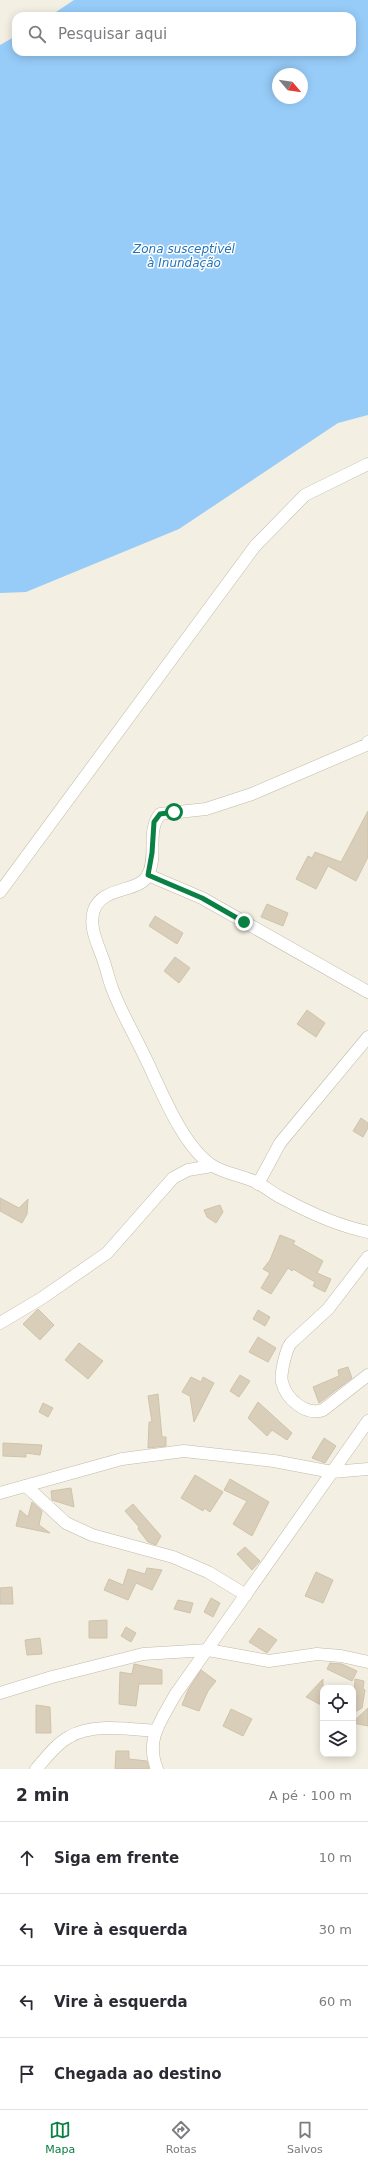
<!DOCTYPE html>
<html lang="pt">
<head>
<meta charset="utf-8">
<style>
  body { margin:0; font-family:"DejaVu Sans",sans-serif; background:#f2f2f3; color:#2b2b33 }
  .controls { position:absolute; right:12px; bottom:12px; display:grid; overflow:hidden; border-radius:8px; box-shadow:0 2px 10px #0003 }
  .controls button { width:36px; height:36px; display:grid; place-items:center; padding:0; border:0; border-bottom:1px solid #e1e1e2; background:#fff; color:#2b2b33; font:20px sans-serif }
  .compass { position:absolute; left:272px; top:68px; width:36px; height:36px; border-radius:50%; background:#fff; box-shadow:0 2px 10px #0003; rotate:119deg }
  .stop { position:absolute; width:12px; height:12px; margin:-9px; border:3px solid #0b8043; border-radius:50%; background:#fff }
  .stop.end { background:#0b8043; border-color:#fff; box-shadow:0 1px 4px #0008 }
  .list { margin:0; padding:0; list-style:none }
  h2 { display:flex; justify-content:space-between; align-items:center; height:52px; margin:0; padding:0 16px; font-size:17px }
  h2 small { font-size:13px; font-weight:400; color:#7c7c81 }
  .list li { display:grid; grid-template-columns:26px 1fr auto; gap:12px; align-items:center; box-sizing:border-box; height:72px; padding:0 16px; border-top:1px solid #e1e1e2 }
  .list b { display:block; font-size:15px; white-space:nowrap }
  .list em { font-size:13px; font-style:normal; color:#7c7c81 }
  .icon { flex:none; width:22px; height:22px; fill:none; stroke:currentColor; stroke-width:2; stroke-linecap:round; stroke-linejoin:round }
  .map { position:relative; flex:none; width:368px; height:1769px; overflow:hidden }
  .search { position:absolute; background:#fff; box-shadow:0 2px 10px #0003; left:12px; right:12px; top:12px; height:44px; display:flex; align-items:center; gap:10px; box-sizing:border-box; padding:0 14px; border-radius:12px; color:#7c7c81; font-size:15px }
  .sheet { height:340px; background:#fff }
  nav { display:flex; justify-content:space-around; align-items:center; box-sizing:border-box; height:56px; border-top:1px solid #e1e1e2; background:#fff; font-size:11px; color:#7c7c81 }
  nav a { display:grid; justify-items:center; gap:2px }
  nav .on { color:#0b8043 }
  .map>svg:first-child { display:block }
  .water { fill:#97ccf8; fill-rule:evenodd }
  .building { fill:#d9ceb9; stroke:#d1c3a9 }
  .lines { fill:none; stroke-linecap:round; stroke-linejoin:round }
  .minor-casing { stroke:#c2baa7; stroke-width:13 }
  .minor { stroke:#fff; stroke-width:12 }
  .route { stroke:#0b8043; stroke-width:5 }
  .labels { text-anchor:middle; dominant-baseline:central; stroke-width:3; stroke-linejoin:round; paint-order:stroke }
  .water-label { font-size:12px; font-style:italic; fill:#2174bb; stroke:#fff }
</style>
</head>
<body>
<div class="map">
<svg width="368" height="1769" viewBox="0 0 368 1769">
  <rect width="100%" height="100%" fill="#f3efe2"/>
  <path class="water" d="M74,0h294v415l-30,8 -159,106 -153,63 -26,1v-548l16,-9v16h336v-36h-302zM278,74h24v24h-24z"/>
  <g class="building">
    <path d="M368,811v46l-12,24 -28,-15 -12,23 -20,-10 12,-23 4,2 3,-6 26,10z"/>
    <path d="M267,904l21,9 -5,13 -22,-9z"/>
    <path d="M155,916l28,17 -6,11 -28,-18z"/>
    <path d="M175,957l15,11 -11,15 -15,-12z"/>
    <path d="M307,1010l18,13 -9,14 -19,-13z"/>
    <path d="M361,1118l7,5v5l-5,9 -10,-6z"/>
    <path d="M0,1198l19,10 9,-9 -1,15 -5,9 -22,-12z"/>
    <path d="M220,1205l3,7 -7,11 -9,-6 -3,-7z"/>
    <path d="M280,1235l15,6 -2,3 30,17 -6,12 14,6 -6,13 -12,-6 2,-4 -22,-13 -1,2 -4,-3 -17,26 -10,-6 9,-15 -7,-4 7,-9z"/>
    <path d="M38,1309l16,16 -14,15 -17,-16z"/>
    <path d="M258,1310l12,7 -5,9 -12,-7z"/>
    <path d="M258,1337l18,11 -8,14 -19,-10z"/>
    <path d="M79,1343l24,18 -15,18 -23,-19z"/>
    <path d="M348,1367l4,11 -33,25 -6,-16 26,-11 -1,-6z"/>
    <path d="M240,1375l10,6 -11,16 -9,-6z"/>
    <path d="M191,1377l10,5 2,-5 11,6 -20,39 -4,-26 -8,-4z"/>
    <path d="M158,1394l4,43h4v9l-18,2 1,-26h3l-4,-26z"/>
    <path d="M258,1402l34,31 -5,7 -15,-10 -5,6 -19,-18z"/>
    <path d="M43,1403l10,5 -5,9 -9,-5z"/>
    <path d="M324,1438l12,8 -11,17 -13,-5z"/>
    <path d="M3,1443l39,2 -2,10 -14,-2v4l-23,-1z"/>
    <path d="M195,1475l28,17 -13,20 -6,-4 -1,3 -22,-13z"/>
    <path d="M230,1479l39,23 -17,34 -19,-12 14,-23 -23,-11z"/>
    <path d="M71,1488l3,19 -22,-7 -1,-9z"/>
    <path d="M32,1502l10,9 -3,14 11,8 -34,-7 4,-16 8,7z"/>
    <path d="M133,1504l28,32 -5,9 -8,-3 -10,-13 1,-2 -14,-16z"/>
    <path d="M245,1547l15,14 -8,9 -15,-16z"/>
    <path d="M147,1568l15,2 -10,20 -16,-7 -8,17 -24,-10 5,-11 14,6 5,-16 17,5z"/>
    <path d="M316,1572l17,8 -10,23 -18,-7z"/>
    <path d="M12,1587l1,17h-13v-16z"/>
    <path d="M211,1598l9,5 -7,14 -9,-5z"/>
    <path d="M178,1600l15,3 -3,10 -16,-4z"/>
    <path d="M107,1620v18h-18v-17z"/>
    <path d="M126,1627l10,6 -5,9 -10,-6z"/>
    <path d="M259,1628l18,12 -10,13 -18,-11z"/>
    <path d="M40,1638l2,16 -15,1 -2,-15z"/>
    <path d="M330,1663l12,1 15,7 -5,10 -25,-12z"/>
    <path d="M134,1664l28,6v14h-23l-3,22 -17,-2 1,-32 12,2z"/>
    <path d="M201,1670l15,11 -8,10 -9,20 -17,-6 6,-15z"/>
    <path d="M323,1679v27l-17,-9z"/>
    <path d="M355,1679l9,2 -1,8 2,1 -3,18 -9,5z"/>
    <path d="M36,1705l14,2 1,26h-15z"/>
    <path d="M368,1708v18l-15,-3v-1z"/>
    <path d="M231,1709l21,10 -9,17 -20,-10z"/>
    <path d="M116,1751h13v8l18,2 2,8h-34z"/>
  </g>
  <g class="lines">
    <g class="minor-casing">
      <g id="minor">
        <path d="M368,742l-2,3 -114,49 -46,15 -46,5c-14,18 -2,41 -12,61 -9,18 -46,11 -54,35 -6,18 5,36 10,52 3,9 5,18 8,26 8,22 20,42 30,63 17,33 39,95 71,115 13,8 31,10 45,17 9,5 17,12 26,16 26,14 55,27 84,33"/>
        <path d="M148,875l54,23 166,94"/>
        <path d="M0,892l255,-346 50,-51 63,-31"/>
        <path d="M258,1184l22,-41 88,-106"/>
        <path d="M368,1257l-40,52 -37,34c-5,6 -11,31 -9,39 4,17 24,34 41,28l45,-35"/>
        <path d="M0,1323l42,-25 65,-45 66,-75 15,-8 24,-4"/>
        <path d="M26,1486l40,37 26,12 81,22 35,15 38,23"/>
        <path d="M0,1493l122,-34 62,-8 90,10 58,11 36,-3"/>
        <path d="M0,1693l52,-16 91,-23 65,-4 61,11 48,-7 24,2 27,6"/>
        <path d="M36,1769c10,-11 20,-25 33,-32 23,-14 61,-8 86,-6"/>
        <path d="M157,1769c-12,-30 4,-48 18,-74l193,-274"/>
      </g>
    </g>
    <use href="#minor" class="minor"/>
  </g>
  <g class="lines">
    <path class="route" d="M174,812l-14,2 -6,8 -2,31 -4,22 54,23 42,24"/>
  </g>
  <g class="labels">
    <g class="water-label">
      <text x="184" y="249">Zona susceptivél<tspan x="184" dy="14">à Inundação</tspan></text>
    </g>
  </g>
</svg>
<div class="controls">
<button><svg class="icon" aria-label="locate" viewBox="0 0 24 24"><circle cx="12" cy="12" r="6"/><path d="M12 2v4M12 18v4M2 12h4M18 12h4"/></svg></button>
<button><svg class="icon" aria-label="layers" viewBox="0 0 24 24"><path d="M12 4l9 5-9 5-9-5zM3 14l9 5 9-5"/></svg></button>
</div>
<svg class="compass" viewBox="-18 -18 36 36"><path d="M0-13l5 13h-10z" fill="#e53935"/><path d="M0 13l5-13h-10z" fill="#7c7c81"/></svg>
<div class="stop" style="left:174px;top:812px"></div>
<div class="stop end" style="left:244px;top:922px"></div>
<div class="search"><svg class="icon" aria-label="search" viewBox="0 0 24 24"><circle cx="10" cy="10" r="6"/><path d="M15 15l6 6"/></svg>Pesquisar aqui</div>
</div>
<section class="sheet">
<h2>2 min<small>A pé · 100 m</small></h2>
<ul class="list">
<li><svg class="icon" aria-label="ahead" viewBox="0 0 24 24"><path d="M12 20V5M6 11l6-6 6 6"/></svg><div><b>Siga em frente</b></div><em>10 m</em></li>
<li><svg class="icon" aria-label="left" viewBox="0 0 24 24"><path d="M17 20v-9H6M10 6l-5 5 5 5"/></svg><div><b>Vire à esquerda</b></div><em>30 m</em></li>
<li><svg class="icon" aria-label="left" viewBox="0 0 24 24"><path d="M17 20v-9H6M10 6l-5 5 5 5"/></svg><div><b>Vire à esquerda</b></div><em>60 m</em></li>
<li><svg class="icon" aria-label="arrive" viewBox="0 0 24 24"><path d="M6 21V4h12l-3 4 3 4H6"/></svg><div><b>Chegada ao destino</b></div></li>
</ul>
</section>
<nav>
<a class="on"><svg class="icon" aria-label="map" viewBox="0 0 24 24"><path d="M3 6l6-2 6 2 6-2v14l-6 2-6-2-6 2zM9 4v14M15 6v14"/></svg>Mapa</a>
<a><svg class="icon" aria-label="directions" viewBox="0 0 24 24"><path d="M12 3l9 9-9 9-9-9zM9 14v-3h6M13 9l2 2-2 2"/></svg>Rotas</a>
<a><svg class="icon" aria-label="saved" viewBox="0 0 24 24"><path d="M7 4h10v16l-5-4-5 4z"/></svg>Salvos</a>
</nav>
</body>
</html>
